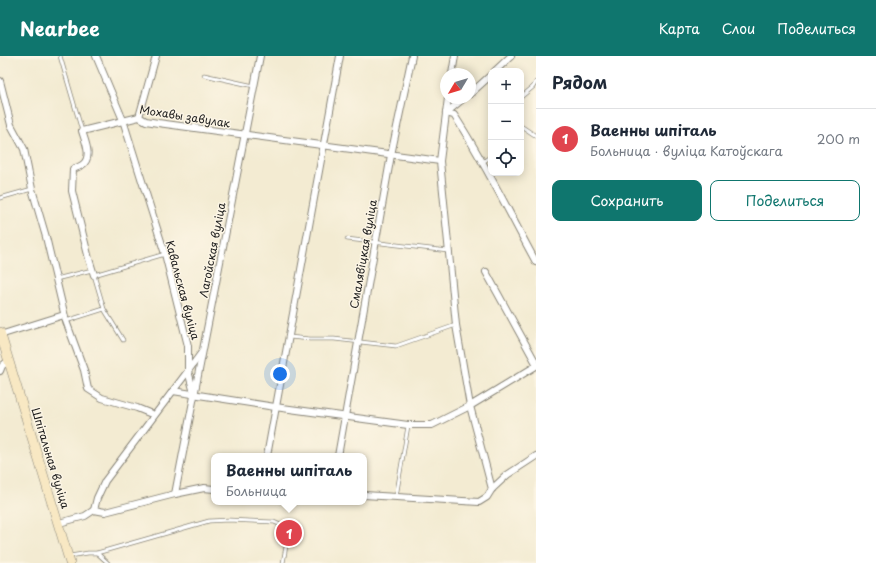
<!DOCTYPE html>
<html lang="ru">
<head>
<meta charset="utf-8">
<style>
  body { margin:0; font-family:"Playpen Sans",sans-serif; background:#f6f6f7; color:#1f2937 }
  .controls { position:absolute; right:12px; top:12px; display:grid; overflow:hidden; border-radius:8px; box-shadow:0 2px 10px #0003 }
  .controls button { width:36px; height:36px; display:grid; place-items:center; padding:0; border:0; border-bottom:1px solid #e0e1e3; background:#fff; color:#1f2937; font:20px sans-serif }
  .compass { position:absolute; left:440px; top:12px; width:36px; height:36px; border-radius:50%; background:#fff; box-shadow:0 2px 10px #0003; rotate:232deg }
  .you { position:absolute; left:280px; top:318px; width:14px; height:14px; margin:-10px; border:3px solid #fff; border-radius:50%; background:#1a73e8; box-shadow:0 0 0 6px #1a73e833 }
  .badge { display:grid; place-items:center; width:26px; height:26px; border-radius:50%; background:#0f766e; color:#fff; font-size:13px; font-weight:700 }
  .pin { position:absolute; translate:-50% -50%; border:2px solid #fff; box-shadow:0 1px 4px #0006 }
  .popup { position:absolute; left:211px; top:397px; width:156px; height:52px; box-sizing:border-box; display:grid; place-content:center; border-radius:8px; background:#fff; filter:drop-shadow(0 1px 3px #0005); font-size:13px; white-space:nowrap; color:#747a83 }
  .popup b { font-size:15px; color:#1f2937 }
  .popup::after { content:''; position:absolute; left:50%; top:100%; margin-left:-8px; border:8px solid transparent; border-top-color:#fff }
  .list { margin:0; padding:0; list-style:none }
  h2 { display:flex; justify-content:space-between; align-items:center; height:52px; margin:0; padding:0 16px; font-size:17px }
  h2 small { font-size:13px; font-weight:400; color:#747a83 }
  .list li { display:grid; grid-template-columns:26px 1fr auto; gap:12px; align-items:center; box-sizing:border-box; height:60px; padding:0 16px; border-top:1px solid #e0e1e3 }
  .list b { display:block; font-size:15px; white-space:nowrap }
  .list p { margin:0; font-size:13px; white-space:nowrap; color:#747a83 }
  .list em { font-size:13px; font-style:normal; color:#747a83 }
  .actions { display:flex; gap:8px; padding:12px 16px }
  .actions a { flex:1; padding:9px 0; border:1px solid #0f766e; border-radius:8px; text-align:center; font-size:14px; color:#0f766e }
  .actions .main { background:#0f766e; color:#fff }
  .icon { flex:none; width:22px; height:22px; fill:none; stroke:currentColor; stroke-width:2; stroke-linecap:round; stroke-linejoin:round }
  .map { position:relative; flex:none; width:536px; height:507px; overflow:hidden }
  header { display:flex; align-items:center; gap:24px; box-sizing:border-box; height:56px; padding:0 20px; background:#0f766e; color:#fff }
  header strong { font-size:19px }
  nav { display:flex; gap:22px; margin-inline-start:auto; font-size:14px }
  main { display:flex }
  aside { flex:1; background:#fff }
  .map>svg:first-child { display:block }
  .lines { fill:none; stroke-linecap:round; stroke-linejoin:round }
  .service-casing { stroke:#888477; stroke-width:4.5 }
  .minor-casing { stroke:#888477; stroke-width:8 }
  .secondary-casing { stroke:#888477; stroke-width:10 }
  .service { stroke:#fff; stroke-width:3 }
  .minor { stroke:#fff; stroke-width:6 }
  .secondary { stroke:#f8e8c3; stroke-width:9 }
  .labels { text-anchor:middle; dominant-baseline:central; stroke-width:3; stroke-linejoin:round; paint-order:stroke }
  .street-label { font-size:11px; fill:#1c1c1c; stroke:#fcf5e5 }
</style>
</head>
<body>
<header>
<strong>Nearbee</strong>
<nav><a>Карта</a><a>Слои</a><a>Поделиться</a></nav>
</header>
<main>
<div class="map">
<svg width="536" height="507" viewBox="0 0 536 507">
  <rect width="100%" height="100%" fill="#fcf5e5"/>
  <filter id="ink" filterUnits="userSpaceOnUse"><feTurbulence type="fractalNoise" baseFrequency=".025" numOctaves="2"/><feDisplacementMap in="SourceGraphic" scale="8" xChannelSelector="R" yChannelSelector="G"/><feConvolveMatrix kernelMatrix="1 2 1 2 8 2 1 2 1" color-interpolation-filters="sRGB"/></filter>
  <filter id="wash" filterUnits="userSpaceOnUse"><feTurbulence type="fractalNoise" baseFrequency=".012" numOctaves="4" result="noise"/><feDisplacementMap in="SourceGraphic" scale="16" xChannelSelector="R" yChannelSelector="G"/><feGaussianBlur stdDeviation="0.9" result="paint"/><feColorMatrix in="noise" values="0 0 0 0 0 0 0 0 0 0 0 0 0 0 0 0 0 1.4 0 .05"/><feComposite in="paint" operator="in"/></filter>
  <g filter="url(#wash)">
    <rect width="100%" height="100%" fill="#f3ebd2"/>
  </g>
  <g filter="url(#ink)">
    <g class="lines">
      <g class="service-casing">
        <g id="service">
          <path d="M60,0l22,75"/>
          <path d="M204,19l50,11"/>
          <path d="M521,41l12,-10 3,-5"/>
          <path d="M521,70l15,10"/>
          <path d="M483,106l8,-6"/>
          <path d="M0,142l32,-9"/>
          <path d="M347,183l101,12"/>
          <path d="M56,223l36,-9"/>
          <path d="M66,265l38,-12"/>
          <path d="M289,281l21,2h24l62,7 60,-21"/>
          <path d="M123,284l-19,-31 -10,-34 71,-21"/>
          <path d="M396,441l12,-71"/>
          <path d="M97,497l11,10"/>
          <path d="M70,500l18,-3h9l112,-32 20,-1 45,2 11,5 3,8 -5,28"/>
        </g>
      </g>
      <g class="minor-casing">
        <g id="minor">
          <path d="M495,15l16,-15"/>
          <path d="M452,18l3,-18"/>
          <path d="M0,25l11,44 13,24 8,40 14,48 20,84 18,49 4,19 14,9 35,10 17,7"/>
          <path d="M470,38l21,-19"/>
          <path d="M448,42l-8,63 16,164 14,81 22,83"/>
          <path d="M446,57l8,2c31,47 55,98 82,147"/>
          <path d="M446,57l18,-15"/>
          <path d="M139,61l17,-61"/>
          <path d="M486,216l50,91"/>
          <path d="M94,219l-5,-16 -17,-68 1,-22c3,-1 6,-2 9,-4 11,-7 3,-24 0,-34l57,-14 7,4 12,2 282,38"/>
          <path d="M0,279l64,-20"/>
          <path d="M0,315l2,-5 6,-5"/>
          <path d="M173,335l102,16 133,18h24l38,-19 66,-40"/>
          <path d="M194,337l-6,-22 14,-19"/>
          <path d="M267,400l73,-400"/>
          <path d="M338,400l53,-301 21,-99"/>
          <path d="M175,438l85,-438"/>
          <path d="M364,439l115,7 8,-5 5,-8 15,-14 29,-19"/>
          <path d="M94,454l3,-12 8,-17 83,-110v-25l-23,-92 -23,-73 -19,-61 -27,-64"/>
          <path d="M59,467l26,-7 9,-6 11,2 70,-18 29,-6 10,1"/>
        </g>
      </g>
      <g class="secondary-casing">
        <path id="secondary" d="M0,276l70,231"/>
      </g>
      <use href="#service" class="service"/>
      <use href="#minor" class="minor"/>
      <use href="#secondary" class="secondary"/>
    </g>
  </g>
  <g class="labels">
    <g class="street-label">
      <text transform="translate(185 60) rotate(9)">Мохавы завулак</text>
      <text transform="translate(212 194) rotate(-79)">Лагойская вуліца</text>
      <text transform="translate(363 198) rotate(-80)">Смалявіцкая вуліца</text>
      <text transform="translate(183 234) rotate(75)">Кавальская вуліца</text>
      <text transform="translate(51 402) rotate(73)">Шпітальная вуліца</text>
    </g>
  </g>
</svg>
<div class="controls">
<button>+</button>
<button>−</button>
<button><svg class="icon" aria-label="locate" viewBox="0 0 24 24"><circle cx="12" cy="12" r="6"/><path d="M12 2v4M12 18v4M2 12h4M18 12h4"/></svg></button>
</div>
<svg class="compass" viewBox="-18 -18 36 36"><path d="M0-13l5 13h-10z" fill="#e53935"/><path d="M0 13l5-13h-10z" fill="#747a83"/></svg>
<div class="you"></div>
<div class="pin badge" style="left:289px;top:477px;background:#e0444e">1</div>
<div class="popup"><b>Ваенны шпіталь</b>Больница</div>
</div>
<aside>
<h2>Рядом<small></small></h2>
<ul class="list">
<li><span class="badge" style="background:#e0444e">1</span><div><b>Ваенны шпіталь</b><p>Больница · вуліца Катоўскага</p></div><em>200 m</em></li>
</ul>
<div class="actions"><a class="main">Сохранить</a><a>Поделиться</a></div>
</aside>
</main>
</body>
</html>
